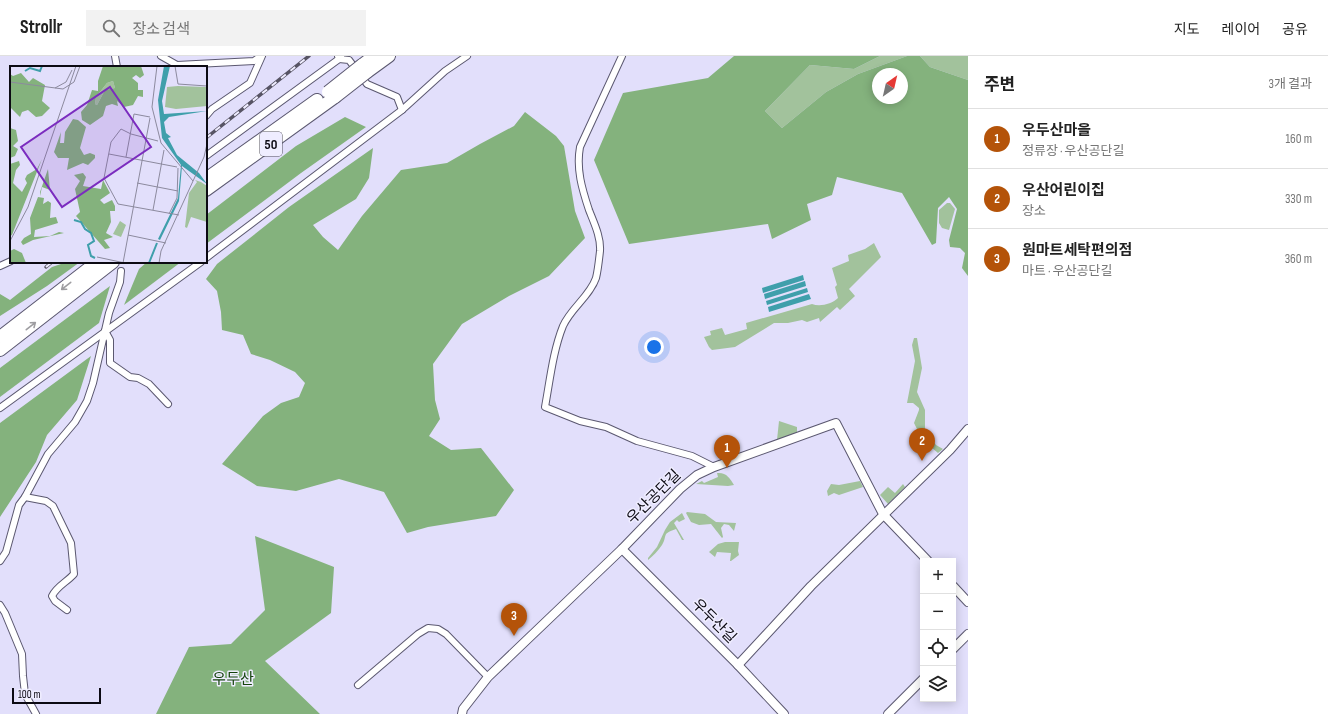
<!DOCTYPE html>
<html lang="ko">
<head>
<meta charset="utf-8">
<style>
  body { margin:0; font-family:"Sofia Sans Condensed","Noto Sans KR",sans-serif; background:#f2f2f2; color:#222 }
  .controls { position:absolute; right:12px; bottom:12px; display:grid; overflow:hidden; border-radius:0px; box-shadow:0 2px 10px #0003 }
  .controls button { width:36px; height:36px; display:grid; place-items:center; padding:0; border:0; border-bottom:1px solid #e0e0e0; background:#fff; color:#222; font:20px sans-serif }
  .compass { position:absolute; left:872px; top:12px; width:36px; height:36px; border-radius:50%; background:#fff; box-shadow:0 2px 10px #0003; rotate:34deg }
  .scale { position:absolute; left:12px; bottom:10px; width:89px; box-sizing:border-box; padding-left:4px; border:2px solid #0c0a13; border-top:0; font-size:11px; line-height:14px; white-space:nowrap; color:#0c0a13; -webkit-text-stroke:3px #efedff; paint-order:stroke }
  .you { position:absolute; left:654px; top:291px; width:14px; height:14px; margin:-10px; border:3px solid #fff; border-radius:50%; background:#1a73e8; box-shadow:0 0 0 6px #1a73e833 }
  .badge { display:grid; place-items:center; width:26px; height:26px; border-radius:50%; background:#b45309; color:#fff; font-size:13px; font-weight:700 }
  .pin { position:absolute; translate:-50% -33px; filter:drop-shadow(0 1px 2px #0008) }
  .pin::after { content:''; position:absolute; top:21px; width:14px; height:12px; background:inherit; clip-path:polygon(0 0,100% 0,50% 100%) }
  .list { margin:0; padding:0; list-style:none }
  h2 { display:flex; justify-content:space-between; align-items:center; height:52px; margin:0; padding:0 16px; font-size:17px }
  h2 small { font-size:13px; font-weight:400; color:#767676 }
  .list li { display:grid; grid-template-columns:26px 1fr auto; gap:12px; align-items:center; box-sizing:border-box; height:60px; padding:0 16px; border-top:1px solid #e0e0e0 }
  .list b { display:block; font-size:15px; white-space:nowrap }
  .list p { margin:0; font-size:13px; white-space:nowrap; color:#767676 }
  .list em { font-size:13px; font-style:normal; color:#767676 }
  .icon { flex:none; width:22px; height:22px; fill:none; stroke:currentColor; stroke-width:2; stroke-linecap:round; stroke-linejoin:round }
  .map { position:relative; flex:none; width:968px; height:658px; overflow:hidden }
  header { display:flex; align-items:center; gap:24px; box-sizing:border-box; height:56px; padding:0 20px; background:#fff; border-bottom:1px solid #e0e0e0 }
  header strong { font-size:19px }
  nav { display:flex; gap:22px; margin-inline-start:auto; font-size:14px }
  .search { width:280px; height:36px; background:#f2f2f2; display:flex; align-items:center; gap:10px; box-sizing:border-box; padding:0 14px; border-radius:0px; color:#767676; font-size:15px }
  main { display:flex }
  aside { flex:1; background:#fff }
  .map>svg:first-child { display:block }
  .green { fill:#a2c29c }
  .forest { fill:#84b27d; fill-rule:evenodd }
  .water { fill:#3f9fab }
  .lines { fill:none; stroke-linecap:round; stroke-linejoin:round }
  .minor-casing { stroke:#5b5870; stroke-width:8 }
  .tertiary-casing { stroke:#5b5870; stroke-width:10 }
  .motorway-casing { stroke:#5b5870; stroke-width:14 }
  .minor { stroke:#fff; stroke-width:6 }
  .tertiary { stroke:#fff; stroke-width:8 }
  .motorway { stroke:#fff; stroke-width:12 }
  .rail-casing { stroke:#575464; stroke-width:3.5 }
  .rail { stroke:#efedff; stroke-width:2; stroke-dasharray:6; stroke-linecap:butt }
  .motorway-bridge-casing { stroke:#5b5870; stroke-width:14; stroke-linecap:butt }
  .motorway-bridge { stroke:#fff; stroke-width:12 }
  .oneway { stroke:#9e9da1 }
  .labels { text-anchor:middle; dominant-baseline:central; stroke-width:3; stroke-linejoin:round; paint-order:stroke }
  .shield { fill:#efedff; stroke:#504e5a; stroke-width:1 }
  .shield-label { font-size:14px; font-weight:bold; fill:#0c0a13 }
  .street-label { font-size:15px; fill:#0c0a13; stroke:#efedff }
  .park-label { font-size:15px; fill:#15430d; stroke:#efedff }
  .inset-river { fill:none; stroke:#3f9fab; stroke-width:2 }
  .inset-road { fill:none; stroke:#8c8a9e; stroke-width:1 }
  .view { fill:#7b2cbf; fill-opacity:0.15; stroke:#7b2cbf; stroke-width:2 }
  .inset-edge { fill:none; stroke:#0c0a13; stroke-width:2 }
</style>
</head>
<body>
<header>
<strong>Strollr</strong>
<div class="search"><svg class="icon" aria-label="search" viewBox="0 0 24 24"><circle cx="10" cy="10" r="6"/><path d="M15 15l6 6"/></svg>장소 검색</div>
<nav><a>지도</a><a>레이어</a><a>공유</a></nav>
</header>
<main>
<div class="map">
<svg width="968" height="658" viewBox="0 0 968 658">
  <rect width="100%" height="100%" fill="#e2dffb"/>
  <g class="green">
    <path d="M880,0h27l-49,18 -32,18 -44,36 -17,-17 45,-46 44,4z"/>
    <path d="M920,0h48v24l-38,-13z"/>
    <path d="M947,147h3l5,6 -6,21 -7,-2 -3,-5v-13z"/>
    <path d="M874,187l7,14 -32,32 6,7 -15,14 -3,-3 -17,15 -1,-4 -12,4 -5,-2 -14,3h-14l-39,24 -23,3 -3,-3 -5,-10 7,-2 -1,-4 12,-3 3,7 22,-6 -1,-6 66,-19c8,3 20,0 26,-6l-3,-11 2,-2 -5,-17 17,-7 -1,-6 17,-6z"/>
    <path d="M914,282h3l5,30 -5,24 8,18v21l11,14 7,4 -5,4 -13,-11 -6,4 2,-9 -7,-14 5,-13v-2l-6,-5h-6l8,-42 -3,-16z"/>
    <path d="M779,365l18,6v6l-20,7z"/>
    <path d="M717,417c9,-1 13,5 17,12l-6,1 -32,-2 6,-3 2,2 14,-6z"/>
    <path d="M860,425l3,6 -24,8 -5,-2 -6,3 -1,-5 4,-7 8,1z"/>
    <path d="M903,428l2,3 -17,17 -8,-9 8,-8 7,6z"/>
    <path d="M687,456l18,2 11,8 20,1 -2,8 -5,-6 -5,-1 -3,4 2,9 -1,1 -11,-14 -12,1 -8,-3 -5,-9z"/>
    <path d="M682,457l3,6 -6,3 -2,-2 -3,3 10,17h-2l-6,-11c-15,5 -8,6 -14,16 -4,6 -9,11 -14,15v-2l9,-11 8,-17 5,-8z"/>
    <path d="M725,486h14l-1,9 1,4 -8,6h-1l1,-8 -14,-1 -2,5 -6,-5 9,-8z"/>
  </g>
  <g class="forest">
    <path d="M734,0h146l-26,13 -44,-4 -45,46 17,17 44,-36 32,-18 49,-18h13l10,11 38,13v196l-6,-8 3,-15 -5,-5 -10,-1 -1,-7 8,-31 -8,-12 -11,11 -2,35 -4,2 -30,-52 -65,-16 -5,18 -25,9 4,16 -39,19 -4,-15 -139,20 -35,-84 29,-67 85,-15zM878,18h24v24h-24z"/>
    <path d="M525,56l31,24 8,10 11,65 10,27 -36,38 -40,20 -47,28 -29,40 2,36 5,19 -11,17 22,14 30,-2 33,42 -18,26 -68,11 -21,6 -23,-41 -45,-13 -43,12 -39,-5 -35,-22 41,-48 18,-13 18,-6 6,-14 -10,-11 -25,-12 -19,-6 -8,-19 -21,-5 -1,-18 -4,-21 -11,-12 11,-15 72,-57 84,-59 -4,30 -13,21 -43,26 10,12 15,13 24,-34 39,-46 46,-7 33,-19 34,-18z"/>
    <path d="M345,61l21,10 -65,46 -95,71v-29l90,-69z"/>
    <path d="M67,206h13l-33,24 -47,30v-22l10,6 42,-33z"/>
    <path d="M147,206h34l-57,43 15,-36z"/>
    <path d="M110,230l-11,37 -99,74v-29z"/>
    <path d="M91,300l-14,44 -30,35 -11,27 -36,55v-94z"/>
    <path d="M255,480l79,31 -3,46 -66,48 55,53h-164l33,-67 42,-3 34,-34z"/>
  </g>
  <g class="water">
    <path d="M803,219l1,5 -41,13 -1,-5z"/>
    <path d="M805,225l1,5 -41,13 -1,-5z"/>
    <path d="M807,232l1,4 -41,13 -1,-4z"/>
    <path d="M809,238l2,5 -42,13 -1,-5z"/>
  </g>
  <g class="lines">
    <g class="minor-casing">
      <g id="minor">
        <path d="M115,0l2,11"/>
        <path d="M161,0l16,9 77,-4 7,-5"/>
        <path d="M622,0l-42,91c-4,22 2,42 9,63 5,13 12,27 11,41 -1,9 -2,19 -4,27 -6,18 -25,30 -33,48 -10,25 -13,54 -18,81l35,14 26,6 31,14 55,15 22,11"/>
        <path d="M341,1l-2,2 10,1 18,24 30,13 5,13"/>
        <path d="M206,60l6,-7 38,-26 12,-27"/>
        <path d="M206,100l133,-97 -1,-3"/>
        <path d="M206,202l196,-148 43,-39 22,-15"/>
        <path d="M0,210l11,-5"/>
        <path d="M105,275l5,9v23l20,14 8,1 11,6 19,20"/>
        <path d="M0,352l201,-146"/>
        <path d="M25,441l21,4 7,5 18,37 3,31c-7,8 -17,12 -22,22l3,5 12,9"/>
        <path d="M0,505l6,-9 13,-47 6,-8 23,-43 27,-32 12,-21 6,-18 16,-70 11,-31 1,-11"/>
        <path d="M0,549l5,8 17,41 1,22 2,18 11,20"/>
        <path d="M358,629l60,-51 10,-6 10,1 8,5 42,43"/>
      </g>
    </g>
    <g class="tertiary-casing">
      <g id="tertiary">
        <path d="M622,493l116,116 46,49"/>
        <path d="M953,530l15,16"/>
        <path d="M953,593l15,-15"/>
        <path d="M738,609l73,-79 139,-136 18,-21"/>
        <path d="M462,658l1,-5 25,-32 134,-128 58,-60 17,-14 17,-8 122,-44 47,91 45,47"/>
        <path d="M888,658l35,-35"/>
      </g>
    </g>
    <g class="motorway-casing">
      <g id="motorway">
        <path d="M362,9l12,-9"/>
        <path d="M367,16l22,-16"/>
        <path d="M206,123l111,-79"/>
        <path d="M206,134l129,-93"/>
        <path d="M0,281l97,-75"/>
        <path d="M0,294l113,-88"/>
      </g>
    </g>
    <use href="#minor" class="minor"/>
    <use href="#tertiary" class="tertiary"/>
    <use href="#motorway" class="motorway"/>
    <g class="rail-casing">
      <g id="rail">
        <path d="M206,82l103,-82"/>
        <path d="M46,211l6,-5"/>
      </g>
    </g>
    <use href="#rail" class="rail"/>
    <g class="motorway-bridge-casing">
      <g id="motorway-bridge">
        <path d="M328,36l34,-27"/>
        <path d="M335,41l32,-25"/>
      </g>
    </g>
    <use href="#motorway-bridge" class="motorway-bridge"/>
  </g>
  <defs><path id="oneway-shaft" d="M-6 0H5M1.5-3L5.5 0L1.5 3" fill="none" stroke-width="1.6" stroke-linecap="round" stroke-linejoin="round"/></defs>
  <g class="oneway">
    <use href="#oneway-shaft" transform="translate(66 230) rotate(142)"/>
    <use href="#oneway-shaft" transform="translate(31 270) rotate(-38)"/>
  </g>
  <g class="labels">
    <rect class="shield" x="260" y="76" width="22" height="24" rx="3"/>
    <g class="shield-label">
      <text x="271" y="88">50</text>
    </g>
    <g class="street-label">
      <text transform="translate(654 441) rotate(-45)">우산공단길</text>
      <text transform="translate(714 565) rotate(45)">우두산길</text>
    </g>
    <g class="park-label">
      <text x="233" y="623">우두산</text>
    </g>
  </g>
  <g transform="translate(10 10)">
    <rect width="197" height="197" fill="#e2dffb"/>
    <path d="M103,15l2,7 -10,2 -8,15 -2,-1 1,-7 11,-14zM168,20l29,1v19l-31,3 -11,-2 2,-20zM185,114l6,2 6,4v36l-16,-5 -4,11 -2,-1 4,-34 8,-11zM110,155l6,4 -5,12 -8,-3z" fill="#a2c29c"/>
    <path d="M93,0h38l3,9 -4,3 -4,-3 -4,3 6,5v7h5v7l-5,-1 -5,9 -9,2 -7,-6 1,5 -6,-2 -6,2 -3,10 -13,9 -8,-5 -1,-8 6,-7 5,-15 6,1v-10zM103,15l2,7 -10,2 -8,15 -2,-1 1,-7 11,-14zM11,7l8,9 4,-4 12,7 -3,16 8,7 -8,8 -6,1 -8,-7 -6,2 -2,5 -10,-10v-33l3,2zM63,53l5,1 8,7 -6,21 4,7 6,-2 5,2v3l-7,7 -5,-2 -16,7 2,-12h-11l-4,-6 7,-20 -1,11h4l1,-11zM0,62l6,2 2,11 -5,5 5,3 -3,7 -5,2zM32,93l-30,76 -2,1v-72l9,-3 1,4 -4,5 -3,13 9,9 5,-9 -2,-4 2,-4 10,-6zM38,103l2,21 -8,-3 -2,9v-4zM73,107l3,4 -3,9 18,3 2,-9 7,13 -10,7 4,4 8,-4 3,6v5h-5l1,11 -5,11 7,4 -9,3 6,8 -5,1 -29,-33 4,-4 -5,-23 5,-8 -6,-6zM28,131l6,1 -1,6 5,-3 3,2 -1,15 6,-1 2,6 -23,7 -1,7 16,-1 9,-4 5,1 -31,7 -10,5 -2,-3 3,-4 7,-4 -1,-16zM4,183l8,4 4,10h-16v-12z" fill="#84b27d" fill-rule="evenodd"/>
    <path d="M154,0h6l-8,35 2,13 43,-3 -38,6 -5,5 2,11 5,4 -3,1 9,17 22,18 8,11 -25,-18 -3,35 -19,39 -2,-1 20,-41 3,-33 -19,-27 -4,-38z" fill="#3f9fab"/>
    <path class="inset-river" d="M15,5l5,-3 10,3 2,-5M64,154l7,2 4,7 6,4 3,8 -6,4 3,11 4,2M139,197l8,-20"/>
    <path class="inset-road" d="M165,0l3,18 29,2M0,16l53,7 11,-7 6,-16M45,22l11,-6 6,-12M142,41l9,36 32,38M142,41l5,-41M148,75l-27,-7 -10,-5 -10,13 -7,36 14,26 61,11M99,88l68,13M116,91l8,-43 16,3M127,117l41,8M143,144l11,-60M159,148l8,-16 1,-30M118,169l38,8M0,175l18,-34 48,-141M87,191l28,6M113,197l27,-145M149,197l2,-12 43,-94 3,-13"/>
    <path class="view" d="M100,21l41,60 -89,60 -41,-60z"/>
    <rect width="197" height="197" class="inset-edge"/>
  </g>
</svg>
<div class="controls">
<button>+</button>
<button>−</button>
<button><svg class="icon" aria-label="locate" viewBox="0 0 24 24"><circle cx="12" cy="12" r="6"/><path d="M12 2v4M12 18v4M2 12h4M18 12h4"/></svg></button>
<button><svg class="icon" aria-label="layers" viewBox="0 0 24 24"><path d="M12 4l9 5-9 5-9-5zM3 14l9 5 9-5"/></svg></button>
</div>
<svg class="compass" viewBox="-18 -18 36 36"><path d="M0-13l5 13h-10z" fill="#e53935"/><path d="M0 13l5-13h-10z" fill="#767676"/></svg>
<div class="scale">100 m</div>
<div class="you"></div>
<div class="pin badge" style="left:727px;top:412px">1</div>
<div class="pin badge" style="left:922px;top:405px">2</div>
<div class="pin badge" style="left:514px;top:580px">3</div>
</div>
<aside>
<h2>주변<small>3개 결과</small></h2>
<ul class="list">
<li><span class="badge">1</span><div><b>우두산마을</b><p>정류장 · 우산공단길</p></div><em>160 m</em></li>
<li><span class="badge">2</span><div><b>우산어린이집</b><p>장소</p></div><em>330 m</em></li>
<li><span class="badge">3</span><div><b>원마트세탁편의점</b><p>마트 · 우산공단길</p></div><em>360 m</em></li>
</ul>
</aside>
</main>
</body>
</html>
